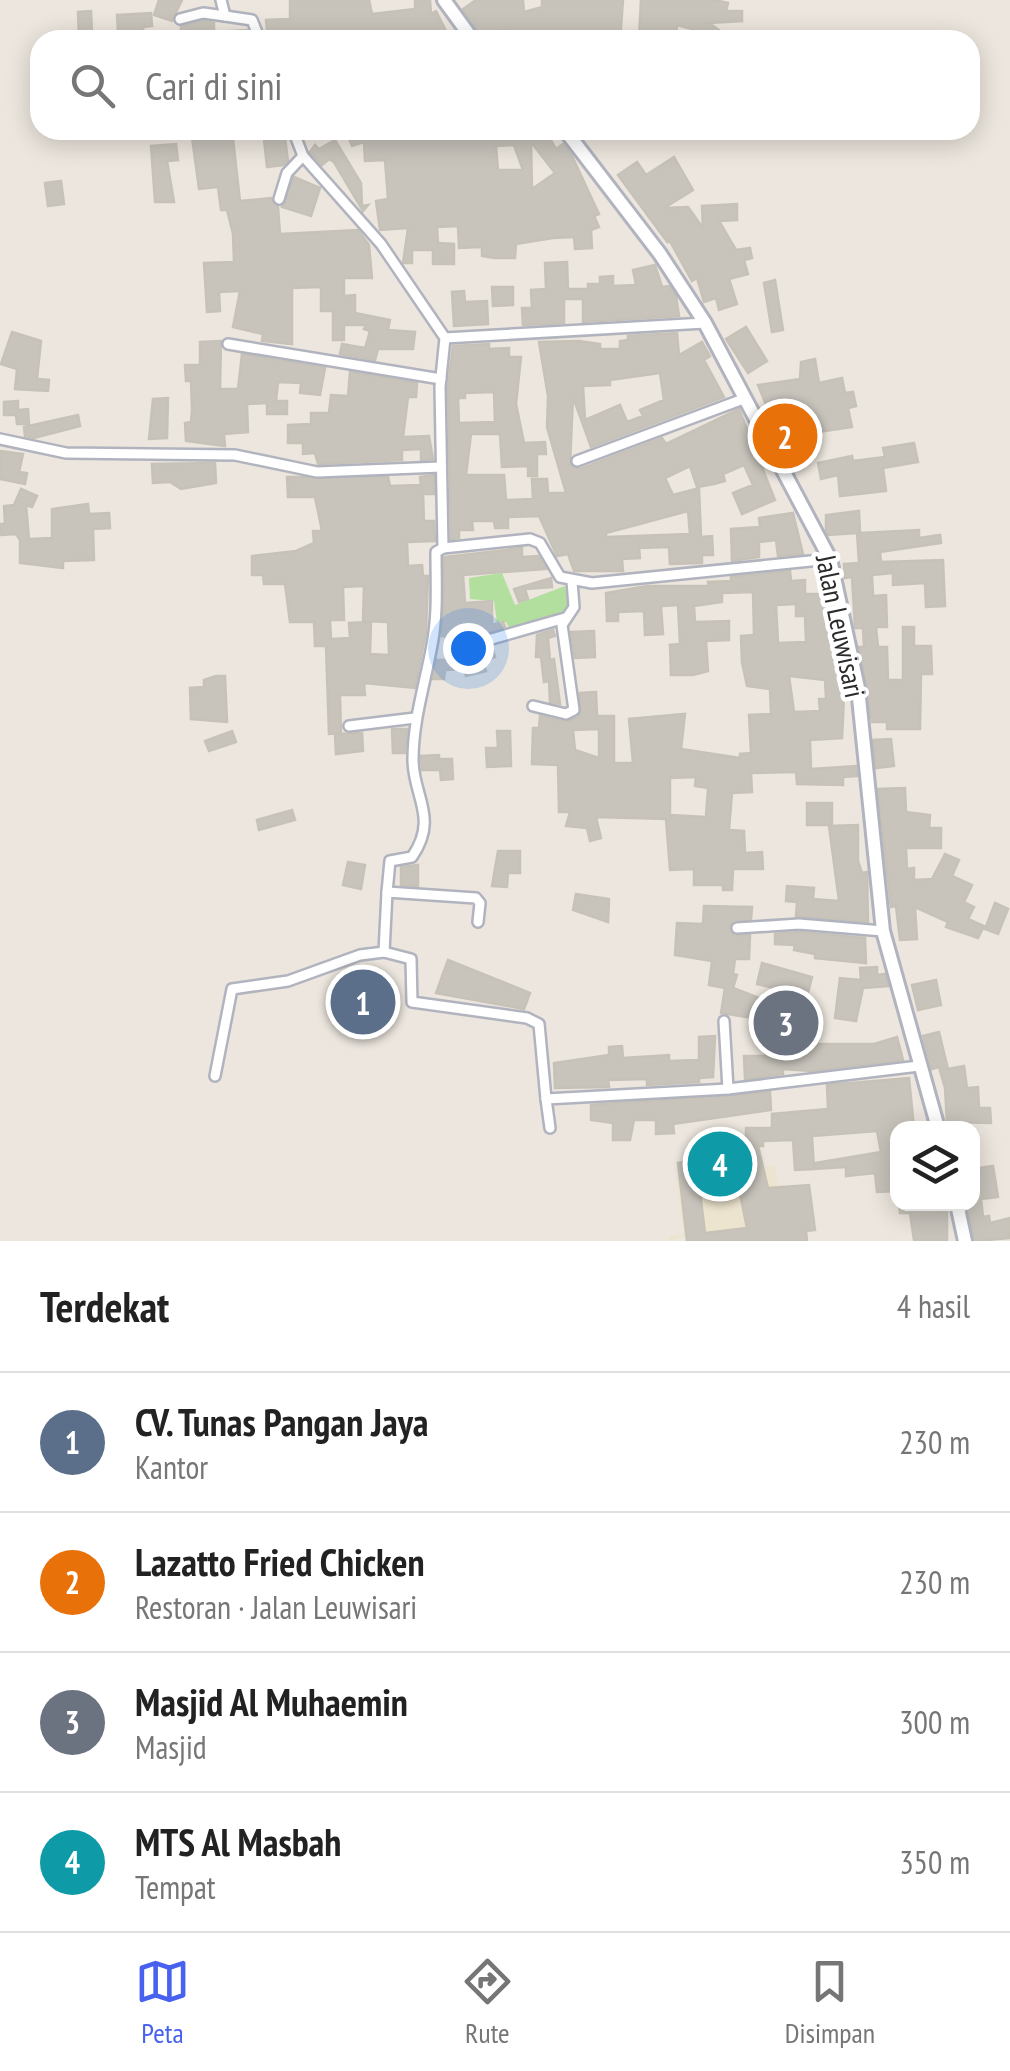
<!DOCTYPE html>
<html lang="id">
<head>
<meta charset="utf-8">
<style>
  body { margin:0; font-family:"PT Sans Narrow",sans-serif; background:#f2f2f2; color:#222 }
  .controls { position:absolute; right:30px; bottom:30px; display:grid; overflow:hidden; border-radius:20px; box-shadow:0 5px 25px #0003 }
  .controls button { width:90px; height:90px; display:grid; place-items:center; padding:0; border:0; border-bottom:2px solid #e0e0e0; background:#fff; color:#222; font:50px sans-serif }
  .you { position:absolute; left:468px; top:648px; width:35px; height:35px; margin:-25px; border:8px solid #fff; border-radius:50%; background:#1a73e8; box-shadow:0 0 0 15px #1a73e833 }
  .badge { display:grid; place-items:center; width:65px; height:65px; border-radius:50%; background:#4862ef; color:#fff; font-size:32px; font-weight:700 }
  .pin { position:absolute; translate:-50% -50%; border:5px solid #fff; box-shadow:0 2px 10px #0006 }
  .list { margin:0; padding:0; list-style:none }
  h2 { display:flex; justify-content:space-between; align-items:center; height:130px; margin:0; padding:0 40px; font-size:42px }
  h2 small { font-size:32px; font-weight:400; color:#767676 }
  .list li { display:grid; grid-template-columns:65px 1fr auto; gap:30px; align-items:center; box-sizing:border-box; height:140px; padding:0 40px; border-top:2px solid #e0e0e0 }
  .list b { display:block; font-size:38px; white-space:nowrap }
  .list p { margin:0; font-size:32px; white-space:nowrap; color:#767676 }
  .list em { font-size:32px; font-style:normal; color:#767676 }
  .icon { flex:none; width:55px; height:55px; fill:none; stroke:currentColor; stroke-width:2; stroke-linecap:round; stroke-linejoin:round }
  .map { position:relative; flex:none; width:1010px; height:1241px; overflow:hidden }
  .search { position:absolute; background:#fff; box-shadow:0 5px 25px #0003; left:30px; right:30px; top:30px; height:110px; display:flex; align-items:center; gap:25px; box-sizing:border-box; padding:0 35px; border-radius:30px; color:#767676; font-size:38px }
  .sheet { height:690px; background:#fff }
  nav { display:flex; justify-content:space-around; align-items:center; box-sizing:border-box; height:140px; border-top:2px solid #e0e0e0; background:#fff; font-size:28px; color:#767676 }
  nav a { display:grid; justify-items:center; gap:5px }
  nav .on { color:#4862ef }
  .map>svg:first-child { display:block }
  .education { fill:#ece4cf }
  .green { fill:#b2df9e }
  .building { fill:#c8c4bc; stroke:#c7c2b8; stroke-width:2.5; fill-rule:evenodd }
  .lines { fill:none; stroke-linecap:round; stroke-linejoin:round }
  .street-casing { stroke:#b1b4be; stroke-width:14 }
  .secondary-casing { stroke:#b1b4be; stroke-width:18 }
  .street { stroke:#fff; stroke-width:9 }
  .secondary { stroke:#fff; stroke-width:12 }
  .labels { text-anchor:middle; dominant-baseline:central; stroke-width:9; stroke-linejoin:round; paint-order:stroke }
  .street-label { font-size:28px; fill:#2b2b2b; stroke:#fff }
</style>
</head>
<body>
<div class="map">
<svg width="1010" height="1241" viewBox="0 0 1010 1241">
  <rect width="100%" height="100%" fill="#ece6de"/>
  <path class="education" d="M775,1166l5,38 -31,37h-41l-27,-58 6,58 -3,-5 -14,5 -1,-5 15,-2 -7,-52z"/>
  <path class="green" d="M502,573l13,32 50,-19 4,23 -58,22 -5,-9 -9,1 -3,-22 -24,-2 -1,-21z"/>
  <g class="building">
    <path d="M159,0h23l-10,21 -18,-6z"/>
    <path d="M290,0h79l3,14 43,-5v-9h15l1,14 5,-3 11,22 -14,7 -4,-4 -161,4 -2,-20 24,-1z"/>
    <path d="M476,0h47l1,12 18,-5v-7h81l-3,40h-103l-3,-11 -22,2 -9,7 -20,-29z"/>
    <path d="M641,0h74l13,3 -2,8h16v10l-33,2 24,17 -56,-15 -1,15 -37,-2z"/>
    <path d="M91,11l1,21 26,-1 -1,-16 34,-2 1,13 -9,1 1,13h-65l-1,-28z"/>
    <path d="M204,21l10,2v9l33,-2 4,10 -70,-1v-12z"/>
    <path d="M191,130h41l8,71 31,-3 7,9 2,27 78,-4 11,15 3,33h-28v18l11,-1v18l35,7 -2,10 27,2 -2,17h-35l-3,11 -35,-6 2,-10 23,4 5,-17 -6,-2 2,-4h-22v15h-11v-29h-12v-24l-29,1v56l-30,-3 1,-7 -30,-7 7,-36 -21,1 1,19 -13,1 -3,-49 30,-1 -1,-28 -6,-24h-6l-3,-23 -19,2z"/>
    <path d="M263,130h21l4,31 -5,4 -16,2z"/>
    <path d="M358,130h45v4l51,-4v7l17,-1v-6h13v5h18l-1,-5h44l11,19 7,-5 9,12 27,58 -5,2 5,11 -8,3 1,18 -17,1 -1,-12 -21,1 -37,6 -1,14h-21l-12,-2v-9l-23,1 -1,-22 -21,1 1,16 16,1v20h-21v-14h-21v13h-9l5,-35 -28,2 -4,-29 12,-2 -3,-39 -20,1 -1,-19 -12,4 -4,-10zM531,142l24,31 -23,16zM514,145l9,25h-25l-2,-24z"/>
    <path d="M335,140l26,43 1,23 6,-1 -5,6 -29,-49 -5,-3 -7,6 -12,-13 5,-7 4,4z"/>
    <path d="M176,144l2,16 -11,1 7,41h-19l-4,-56z"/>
    <path d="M674,157l19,33 -29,18 24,-1 15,21 -1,-22 35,-2v16l-18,1 17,29 14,-2 2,10 -8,2 4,14 -19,5 8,25 -18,6 -3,-12 -12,4 -7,-24 -5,3 -25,-45 1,7 -50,-68 19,-13 9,13z"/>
    <path d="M294,177l26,11 -9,28 -29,-9z"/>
    <path d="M61,181l3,23 -16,2 -3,-23z"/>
    <path d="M567,262l1,27h20v-5h12v-7l13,-1v10l23,-1 -3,-15 22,-5 7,22 7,-1 7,10 3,20 -96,6v-23h-19v24l-41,2 -1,-17h10l-1,-18 15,-1 -1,-26z"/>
    <path d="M775,280l8,50 -11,2 -8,-49z"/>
    <path d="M492,287h21v18l-20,1z"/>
    <path d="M464,291l1,11 22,-1 1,23 -34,2 -2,-34z"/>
    <path d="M746,327l21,34 -19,12 -22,-34z"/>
    <path d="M12,332l29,9 -4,38 12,1 -1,11 -33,-2 2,-20 -16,-5z"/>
    <path d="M677,333l2,22 23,-13 8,14 -6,4 20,37 -133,50 -18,-50 -3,68 10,4 82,-31 4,6 73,-35 36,91 -33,14 -9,-21 20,-8 -9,-20 -21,9 2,7 -11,3 -17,3 -7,-21 -25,12 8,17 26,-7 2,49 11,-1 1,19h-11v8l-32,1 -1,-17 -30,1 1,10 -18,1 1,12h-49l-6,-17 -11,2 -18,-40 -31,1v11h-13l-1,-7h-22l1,9h-14v8l-8,1 -3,-152 5,-41 36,-2v5l20,-1v9h12l-5,47 8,39 21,-1 1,12h-9v22h-9v-10l-26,1 -2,-33h-29l-5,41h38l2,25 27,-1 -1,-20h15l1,14h18l-19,-66 1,-31 -9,-54 40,-1 21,3v5h20v-8l8,-1v-4zM660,373l4,27 -24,10 3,6 -16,6 -7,-17 -35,15 -2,-34 27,-1v-5zM494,392l1,30 -36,1 -1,-25h7v-5zM688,511l2,23 -84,3v-4z"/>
    <path d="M221,341l-1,48h18l4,-35 83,14 -5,27 -20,-2 1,-10 -23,-1 -2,19h11v13h-20v-11l-20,1 1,28 -24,2 1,12 -39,-5 -1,-18 6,-1 1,-12 -1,-29h-5l-1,-16h15v-23z"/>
    <path d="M815,359l4,24 23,-5 3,15 8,-1 3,14 -8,2 4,19 -34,5 -2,-12 -38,14 -20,-49 42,-6 1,-17z"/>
    <path d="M350,372l67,11 -1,14h-8l-5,40 26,-1 4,23 -12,1v-11l-19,1v10l-84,4 -3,-11 -12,1v-11h-15v-18l23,-1v-11h18l2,-18 17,1z"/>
    <path d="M168,398l-1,40 -18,1 4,-40z"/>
    <path d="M18,401v9l10,-1 1,15h-12l-1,-9h-12v-13z"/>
    <path d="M78,415l2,11 -46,12 -9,-2 -1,-9z"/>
    <path d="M914,443l4,19 -35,6 3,23 -46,5 -2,-21 -17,4 -3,-16 34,-7 1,5 32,-4 -2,-9z"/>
    <path d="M0,451l23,3 -4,18 8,1 -2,11 -25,-5z"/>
    <path d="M215,463l1,20 -35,6 -11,-7 -17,1 -1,-19z"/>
    <path d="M434,475v19h-11l1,27h10l1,20 -28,1 1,24 14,-1 1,11h5l-2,56 -11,56 -51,-5 1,12h-25l1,38 -12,1 -3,-88h-11l-1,-24h-24l-5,-38h-21l-1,-9h-11v-19l44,-5 18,-8 -1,-12h9l-7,-34h-27l-1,-20h101l2,9 31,-1 -1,-8zM364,586l-1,35 25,1 1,33 -19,-1 1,-32 -22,1 1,15 -19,1 -1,-19h14l-1,-33z"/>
    <path d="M21,489l16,7 -5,11 -6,-2 3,34 23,-1v-29l36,-5 1,10 20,-1 1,15 -17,1 1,31 -31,1v7l-43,-5v-23l-4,-6 -16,1v-11h5l-1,-18 10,-1z"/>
    <path d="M859,511l1,22 59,-3v8l21,-3 1,8 -61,9 1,10 62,-2 2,46 -19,1 -1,-24 -32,2v-12l-21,2 1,21 13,-1 1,32h-11l2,20h9l1,33h15v-53h11v19h17l1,28h-11l-1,55h-33v-7h-15l-13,-75h5l-1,-19h-8l-3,-51 -7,1 -1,-14 15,-1 -2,-30 -29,2 -2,-4v-16z"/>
    <path d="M793,513l10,41 -25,2 -2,-16 -17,2v15l-27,4 -1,-32 29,-2 -1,-9z"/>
    <path d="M522,548v9l16,-1 8,13 -83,6 2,28 27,-2v24l11,-3 2,5 -32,12 5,11 14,-3 3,10 -12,4 3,10 -20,5 -2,-7 -19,1 -1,9h-11l4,-19h9v-24h-4l2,-79z"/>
    <path d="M790,571l1,10 14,-1v14h22l5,53 7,-1 6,29 -3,63 -32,2 1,29 45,-3 1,10 -14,1v8l-46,-1 -1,-12 -45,1 1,19 -20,1 -3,37 15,1 1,22 17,-1 1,17h-30l-1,21h-9v-5h-29v-16l-24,1 -4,-51 -70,-2 5,21 -11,3 -3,-13 -21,-2 4,-14h-11l-1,-47 -26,-1 1,-36h6l1,-12 25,6 14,-5 1,-24 16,-1 1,24h17v47h19l-4,-44 56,-5 -4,35 59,9v-4l11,-1 -2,-38 22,-1 -1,-25 -23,-3 -5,-24 -1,-26 13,-1 -1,-43 -31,1v9l-28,4 1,16 34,-1v19l-23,1 2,30 -15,4h-22l-1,-30 10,-1 -2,-39 -17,1 2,28 -18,1 -1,-24 -26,1v9h-11l-1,-28 41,-7h62l-1,-4 23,-1v-4zM796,604v12h9l1,26 -28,1 -2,-38zM789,676l36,4 1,19h-7l1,12 -26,1zM599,729v29l-24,-8 -2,-20zM696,777l-1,9 13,2 -2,29 -36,-2v-37z"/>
    <path d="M551,578l1,9 -27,2 3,10 -9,3 -5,-13z"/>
    <path d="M553,630l2,6 -7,2 2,22 4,-1 6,45 -10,-2 -1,-21 -5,1 -3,-25h-5l1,-22z"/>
    <path d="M594,631l1,26 -20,1 -4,-26z"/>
    <path d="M216,676h9l2,46 -36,-3 -1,-31 14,-1v-7z"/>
    <path d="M392,729h15l-2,24h-12z"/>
    <path d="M232,731l4,11 -27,9 -4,-10z"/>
    <path d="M497,731h13l1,35 -24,1 -1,-19h12z"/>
    <path d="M362,733l1,18 -27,3 -1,-20z"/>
    <path d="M891,739l3,27 -18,2 -3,-28z"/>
    <path d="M439,755v4h13l1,20 -12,1 -1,-10h-18l-1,-14z"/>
    <path d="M905,788l1,24 24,3 -1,13h12v20h-35l1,21 7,-1v12l18,-1 13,-25 14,6 -7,16 20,9 -8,17 10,5 -6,12 16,7 -6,12 -32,-11 2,-5 -33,-15 2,32 -17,1 -4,-34 -5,1 -13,-118z"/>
    <rect x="807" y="803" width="25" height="22"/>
    <path d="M292,810l3,10 -36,10 -2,-10z"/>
    <path d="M858,825v36l4,12 5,-1 1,50 -72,-6 1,-14 -11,-1 1,-15 27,2 -1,11 26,2 -10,-75z"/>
    <path d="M498,851h22v22h-12l-1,14 -15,-1z"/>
    <path d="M348,862l17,3 -4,24 -18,-4z"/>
    <path d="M418,865v21l-17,-1v-18z"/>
    <path d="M576,894l33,5 -1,23 -35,-12z"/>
    <path d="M995,903l13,6 -10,25 -13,-5z"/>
    <path d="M704,906l48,1 -1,12 -22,6 5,11 16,-1 -1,24h-14l-2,15 4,1 -4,13 71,27 -10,29h80l23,-7 6,23 -92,11 -28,-2v5l-38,5 -1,-23h40l1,-18 -17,-6 4,-11 -51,-8 4,-25 -16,-3 3,-24 -37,-6 2,-32 26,1z"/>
    <path d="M799,932l66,6 1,25 -51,-5v-4l-21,-4 1,-5 -20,-1v-10z"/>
    <path d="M448,960l82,33 -6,16 -88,-16z"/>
    <path d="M762,963l50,14 -5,19 -50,-12z"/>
    <path d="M877,967v8l8,-1 3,12 -25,2 -7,33 -21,-3 5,-40 21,2 -1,-12z"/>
    <path d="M936,980l5,25 -23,5 -6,-25z"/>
    <path d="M939,1032l9,37 16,-3 3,22 11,-1 1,21h11l1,15 -44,-1 -2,-34 -6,-21 -7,2 -9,-33z"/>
    <path d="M715,1036l-2,41 -14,1v4l-52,3v-6l-39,1 1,7 -54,1 -1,-25 55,-8v-8l13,-1 1,12 46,-3v6l30,-1v-23z"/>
    <path d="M909,1078l5,50h-16v63l-21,1 -2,-19 -29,3v-9l-31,2v-6l66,-11 -4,-21 -65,5 2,33 -19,1 -2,-30 -30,1v5h-5l10,42 41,-3 6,45 -9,1 1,10h-120l-9,-78 68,-13v-22h26v-14l56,-5 -1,-24zM735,1169l12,59 -42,5 -7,-57z"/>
    <path d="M770,1092l1,18 -98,14 1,9 -18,1v-14h-22l-4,20h-17v-17l-22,-3v-15z"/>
    <path d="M993,1166l5,31 -17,2 2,18 6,-1 1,7 20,-5v20l-35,3 -8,-37h5v-35z"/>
    <path d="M899,1204h35l1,8 12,-1v30l-33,-1 -4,-27h-10z"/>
  </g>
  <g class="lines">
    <g class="street-casing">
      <g id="street">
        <path d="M221,0l4,16 27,4 8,20"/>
        <path d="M180,19l23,-6 22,3"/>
        <path d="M293,130l10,26 78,88 64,94 -5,49 3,161 87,-9 10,4 20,34 32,6 238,-24"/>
        <path d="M279,199l8,-26 16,-17"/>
        <path d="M445,338l260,-15"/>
        <path d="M228,344l213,35"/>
        <path d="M0,439l66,14 169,2 82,17 124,-5"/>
        <path d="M577,461l169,-63"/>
        <path d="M481,642l84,-24"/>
        <path d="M533,706l33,8 8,-4 -12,-85 12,-18 -2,-26"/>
        <path d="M349,726l66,-8"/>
        <path d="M387,892l3,-31 22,-4c27,-39 1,-61 1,-97 0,-40 12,-76 19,-115 6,-31 4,-61 4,-93l7,-4"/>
        <path d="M478,922l2,-19 -4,-5 -89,-6 -3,60 27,7 1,43 115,16 12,6 7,75 182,-10 191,-23"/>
        <path d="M737,928l62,-4 84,7"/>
        <path d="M724,1021l4,68"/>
        <path d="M215,1076l17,-87 56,-8 72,-26 24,-3"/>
        <path d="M546,1099l4,29"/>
      </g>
    </g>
    <g class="secondary-casing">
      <g id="secondary">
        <path d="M444,0l29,40"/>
        <path d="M565,130l95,124 45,69 125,236 28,129 25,243 55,197"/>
        <path d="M957,1204l8,37"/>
      </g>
    </g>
    <use href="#street" class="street"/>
    <use href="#secondary" class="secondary"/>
  </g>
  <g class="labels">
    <g class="street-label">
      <text transform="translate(841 626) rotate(78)">Jalan Leuwisari</text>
    </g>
  </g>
</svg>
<div class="controls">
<button><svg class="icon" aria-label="layers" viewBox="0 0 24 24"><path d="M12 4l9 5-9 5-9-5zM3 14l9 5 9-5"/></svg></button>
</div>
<div class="you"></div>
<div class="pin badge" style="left:363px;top:1002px;background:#5c6f8a">1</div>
<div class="pin badge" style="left:785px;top:436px;background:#e8710a">2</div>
<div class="pin badge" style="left:786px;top:1023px;background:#6b7280">3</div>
<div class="pin badge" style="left:720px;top:1164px;background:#0f9aa8">4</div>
<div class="search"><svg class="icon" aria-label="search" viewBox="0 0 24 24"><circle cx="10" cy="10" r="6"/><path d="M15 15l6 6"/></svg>Cari di sini</div>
</div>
<section class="sheet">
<h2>Terdekat<small>4 hasil</small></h2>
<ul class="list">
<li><span class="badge" style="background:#5c6f8a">1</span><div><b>CV. Tunas Pangan Jaya</b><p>Kantor</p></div><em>230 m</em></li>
<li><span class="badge" style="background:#e8710a">2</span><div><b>Lazatto Fried Chicken</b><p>Restoran · Jalan Leuwisari</p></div><em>230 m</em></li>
<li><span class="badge" style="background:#6b7280">3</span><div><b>Masjid Al Muhaemin</b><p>Masjid</p></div><em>300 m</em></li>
<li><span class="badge" style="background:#0f9aa8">4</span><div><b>MTS Al Masbah</b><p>Tempat</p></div><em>350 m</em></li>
</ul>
</section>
<nav>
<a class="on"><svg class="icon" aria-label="map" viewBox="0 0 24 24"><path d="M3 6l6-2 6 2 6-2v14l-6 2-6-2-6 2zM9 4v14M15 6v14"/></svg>Peta</a>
<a><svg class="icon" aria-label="directions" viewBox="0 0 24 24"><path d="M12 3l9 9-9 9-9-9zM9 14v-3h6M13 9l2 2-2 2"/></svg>Rute</a>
<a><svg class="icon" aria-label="saved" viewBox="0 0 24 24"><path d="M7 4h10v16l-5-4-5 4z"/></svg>Disimpan</a>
</nav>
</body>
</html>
